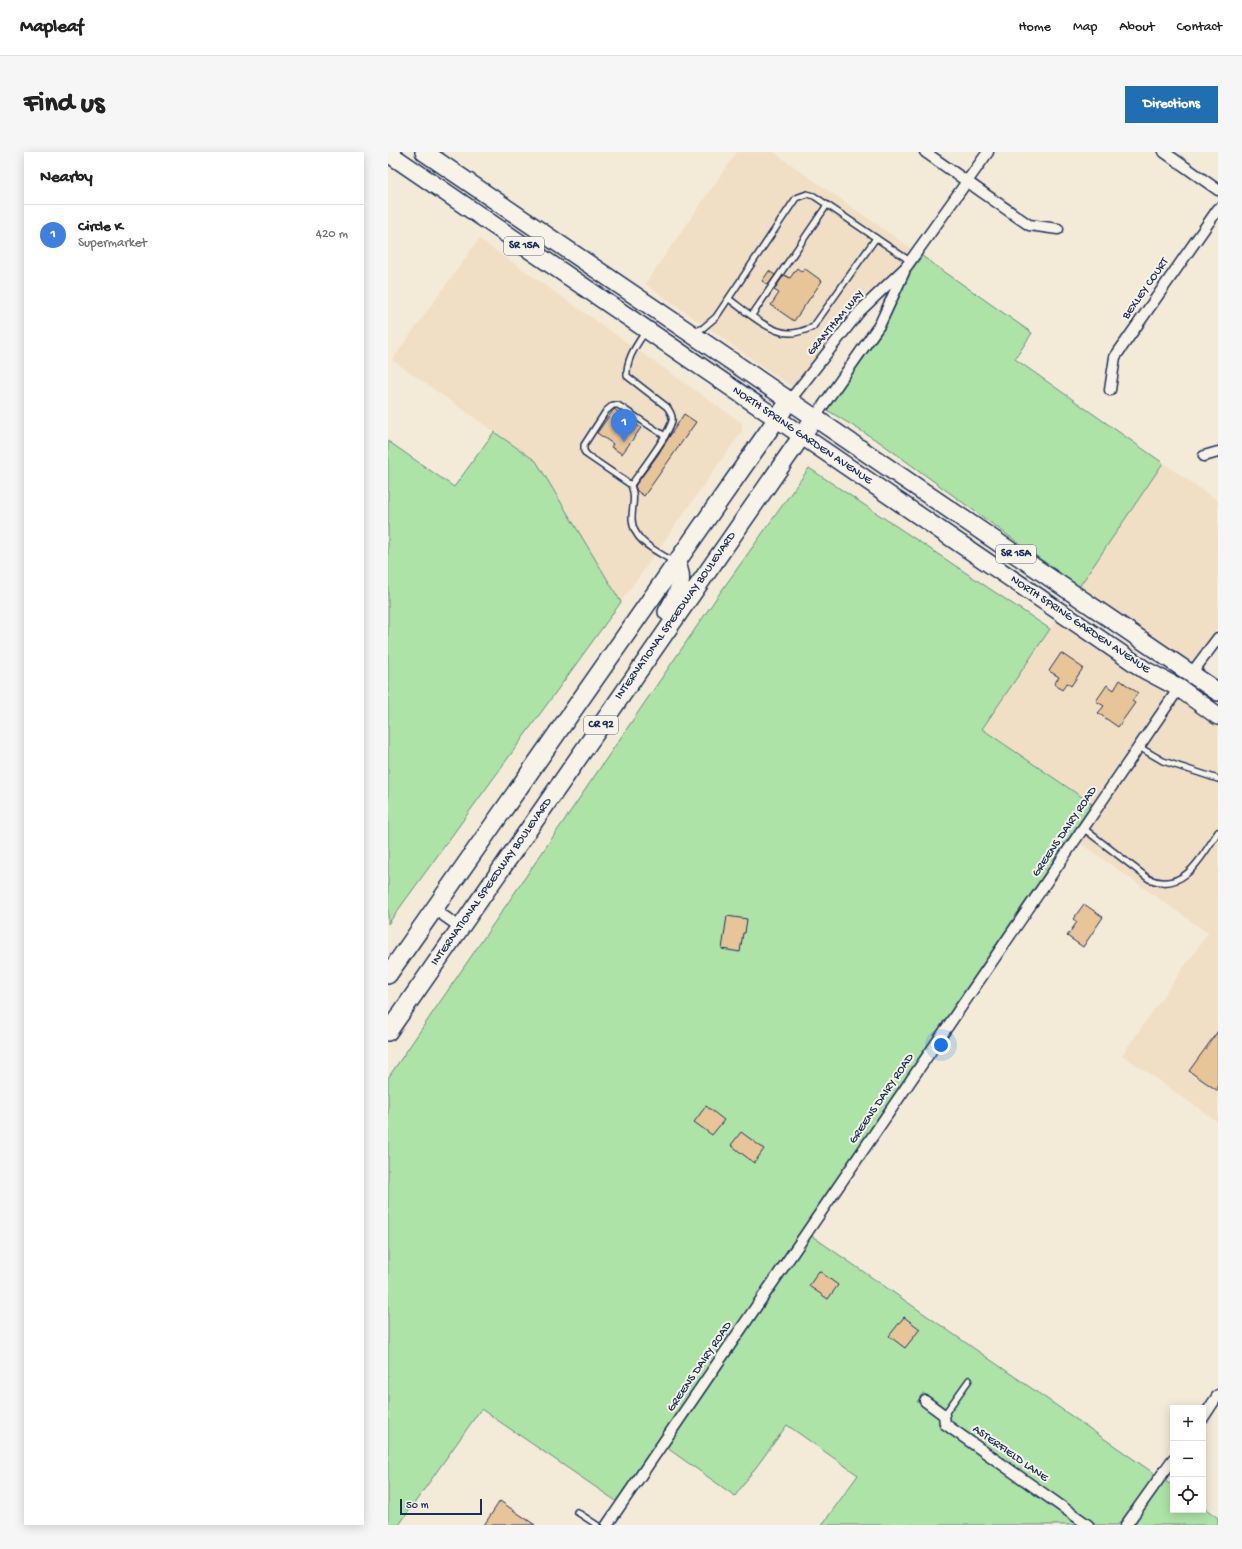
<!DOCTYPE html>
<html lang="en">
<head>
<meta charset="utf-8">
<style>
  body { margin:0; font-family:"Gochi Hand",sans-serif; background:#f6f6f6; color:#222 }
  .controls { position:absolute; right:12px; bottom:12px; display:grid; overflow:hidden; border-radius:0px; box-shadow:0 2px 10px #0003 }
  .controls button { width:36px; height:36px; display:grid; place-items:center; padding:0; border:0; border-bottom:1px solid #e0e0e0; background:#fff; color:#222; font:20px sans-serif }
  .scale { position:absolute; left:12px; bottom:10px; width:82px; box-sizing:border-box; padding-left:4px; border:2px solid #1b2f5e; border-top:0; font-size:11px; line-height:14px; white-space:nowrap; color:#1b2f5e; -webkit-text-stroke:3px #f7f3e8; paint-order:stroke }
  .you { position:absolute; left:553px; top:893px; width:14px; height:14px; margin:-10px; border:3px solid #fff; border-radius:50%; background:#1a73e8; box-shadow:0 0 0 6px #1a73e833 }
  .badge { display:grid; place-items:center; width:26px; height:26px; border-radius:50%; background:#1f6fb2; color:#fff; font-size:13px; font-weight:700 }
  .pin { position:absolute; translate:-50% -33px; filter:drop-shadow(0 1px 2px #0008) }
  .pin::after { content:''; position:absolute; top:21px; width:14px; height:12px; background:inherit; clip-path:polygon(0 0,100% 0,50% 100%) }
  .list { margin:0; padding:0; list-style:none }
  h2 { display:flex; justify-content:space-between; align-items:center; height:52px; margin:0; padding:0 16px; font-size:17px }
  h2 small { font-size:13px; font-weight:400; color:#767676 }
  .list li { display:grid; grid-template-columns:26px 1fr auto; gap:12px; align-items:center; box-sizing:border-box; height:60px; padding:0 16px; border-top:1px solid #e0e0e0 }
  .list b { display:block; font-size:15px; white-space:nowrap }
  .list p { margin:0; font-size:13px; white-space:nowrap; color:#767676 }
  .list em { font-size:13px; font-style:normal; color:#767676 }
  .icon { flex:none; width:22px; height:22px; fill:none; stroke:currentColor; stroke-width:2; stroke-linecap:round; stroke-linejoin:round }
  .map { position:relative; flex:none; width:830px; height:1373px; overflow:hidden; border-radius:0px }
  header { display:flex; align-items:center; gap:24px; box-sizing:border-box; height:56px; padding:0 20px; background:#fff; border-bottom:1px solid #e0e0e0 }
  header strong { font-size:19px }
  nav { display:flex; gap:22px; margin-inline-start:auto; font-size:14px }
  .intro { display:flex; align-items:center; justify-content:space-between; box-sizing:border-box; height:96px; padding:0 24px }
  h1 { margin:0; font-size:28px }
  .button { padding:10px 18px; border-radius:0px; background:#1f6fb2; color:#fff; font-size:14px; font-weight:700 }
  main { display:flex; gap:24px; padding:0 24px }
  aside { flex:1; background:#fff; border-radius:0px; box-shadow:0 2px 10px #0003 }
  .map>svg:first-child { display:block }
  .built { fill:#f0dfc5 }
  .green { fill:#ade3a6; stroke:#648982 }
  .building { fill:#e8c499; stroke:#1b2f5e }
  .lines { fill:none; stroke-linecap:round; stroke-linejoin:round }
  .service-casing { stroke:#1b2f5e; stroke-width:8 }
  .minor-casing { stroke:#1b2f5e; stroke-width:13 }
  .primary-casing { stroke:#1b2f5e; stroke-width:20 }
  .trunk-casing { stroke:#1b2f5e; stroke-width:20 }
  .service { stroke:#f7f3e8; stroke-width:5 }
  .minor { stroke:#f7f3e8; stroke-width:10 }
  .primary { stroke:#f7f3e8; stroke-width:17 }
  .trunk { stroke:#f7f3e8; stroke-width:17 }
  .labels { text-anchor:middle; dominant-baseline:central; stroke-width:4; stroke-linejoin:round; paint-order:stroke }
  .shield { fill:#f7f3e8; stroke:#5d6a87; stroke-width:1 }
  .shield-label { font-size:11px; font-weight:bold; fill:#1b2f5e }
  .street-label { font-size:12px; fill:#1b2f5e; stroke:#f7f3e8 }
</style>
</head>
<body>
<header>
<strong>Mapleaf</strong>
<nav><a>Home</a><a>Map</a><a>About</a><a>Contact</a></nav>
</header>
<div class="intro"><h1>Find us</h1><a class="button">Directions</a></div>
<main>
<aside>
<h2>Nearby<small></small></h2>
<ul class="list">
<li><span class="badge" style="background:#3f7fe0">1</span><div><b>Circle K</b><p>Supermarket</p></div><em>420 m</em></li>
</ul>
</aside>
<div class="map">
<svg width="830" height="1373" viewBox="0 0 830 1373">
  <rect width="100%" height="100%" fill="#f4ead8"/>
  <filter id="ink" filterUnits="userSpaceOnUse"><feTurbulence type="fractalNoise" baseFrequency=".025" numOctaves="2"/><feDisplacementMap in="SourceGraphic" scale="8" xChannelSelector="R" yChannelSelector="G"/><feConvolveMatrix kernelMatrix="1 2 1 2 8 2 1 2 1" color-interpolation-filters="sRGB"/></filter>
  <g filter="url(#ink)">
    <g class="built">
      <path d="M349,0h36l139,97 -11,14 -46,44 -63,80 -147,-103z"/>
      <path d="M91,87l263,184v8l-121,171 -85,-141 -144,-101z"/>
      <path d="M775,311l55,38v126l-29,39 -112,-77z"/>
      <path d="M670,465l112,73 -78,114 -110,-75z"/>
      <path d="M793,544l37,27v399l-96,-67 86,-122 -128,-90z"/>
    </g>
    <g class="green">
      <path d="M534,104l110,77 -17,26 148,104 -84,124 -198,-144 -54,-33 58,-82 27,-58z"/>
      <path d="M106,280l42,29 85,141 -233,322v-483l66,46z"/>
      <path d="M421,316l241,161 -68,100 110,75 -476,697 -135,-92 -82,116h-11v-447l329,-481z"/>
      <path d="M424,1084l343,238 -37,51h-21l-146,-104c-1,-14 -17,-20 -28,-28l-6,9 22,16v6l3,5 136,96h-256l36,-50 -71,-50 -52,71 -68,-48z"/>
      <path d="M777,1329l8,5v24h30v-3l15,11v7h-84z"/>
    </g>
    <g class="building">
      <path d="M409,116l5,4 2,-4 18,13 -28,40 -23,-16 8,-12 -5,-3 10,-15 6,3z"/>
      <path d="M381,119l6,4 -7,10 -6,-4z"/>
      <path d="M226,257l27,19 -19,26 -11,-7 2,-3 -16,-11z"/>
      <path d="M296,262l12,8 -52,74 -7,-5 -2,-5 22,-30z"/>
      <path d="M673,501l22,15 -12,18 -4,-3 -5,7 -8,-6 5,-7 -10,-6z"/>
      <path d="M732,528l18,13 -6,8 3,2 -17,24 -20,-14 6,-7 -8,-5 11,-16 7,5z"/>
      <path d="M696,752l19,13 -20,30 -16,-11 10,-14 -4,-3z"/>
      <path d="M339,764l20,3 -2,14h-2l-3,19 -18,-3z"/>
      <path d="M830,879v60l-29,-20z"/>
      <path d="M318,954l18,14 -12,15 -18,-13z"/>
      <path d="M353,980l23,17 -10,14 -23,-18z"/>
      <path d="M431,1119l19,14 -10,14 -19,-13z"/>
      <path d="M516,1165l16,12 -15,19 -16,-12z"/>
      <path d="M112,1349l35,24h-51z"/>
    </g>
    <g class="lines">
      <g class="service-casing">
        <g id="service">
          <path d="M341,147c15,11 41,34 60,34 8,1 16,-3 24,-6l63,-89"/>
          <path d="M364,163l75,-110"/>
          <path d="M257,180c-9,14 -19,27 -18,44l40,31c3,4 6,9 5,14 -5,17 -30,48 -41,64 5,14 1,20 1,34 1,23 25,32 42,43"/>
          <path d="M306,180l9,-4 13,-11 80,-119 11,-4 7,2 96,65"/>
          <path d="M243,333l-44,-30 -3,-4v-6l22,-34 7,-6h5l47,31"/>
          <path d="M751,595l24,14 55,18"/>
          <path d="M695,676l66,51c35,15 53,-23 69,-47"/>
          <path d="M556,1263l25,-35"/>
          <path d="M189,1360l20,13"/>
        </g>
      </g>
      <g class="minor-casing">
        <g id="minor">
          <path d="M537,0l104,73 29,4"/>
          <path d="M776,0l54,38"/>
          <path d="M722,238l5,-33 103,-148"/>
          <path d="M402,248l70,-89 46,-44 82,-115"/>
          <path d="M427,265l65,-93 24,-52"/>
          <path d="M816,304l14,-4"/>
          <path d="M803,522l27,-36"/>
          <path d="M46,757l27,19"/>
          <path d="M537,1249l19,14 1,9 143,101"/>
          <path d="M815,1266l15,-23"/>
          <path d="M219,1373l572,-837"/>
          <path d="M738,1373l47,-66"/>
        </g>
      </g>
      <g class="primary-casing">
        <g id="primary">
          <path d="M279,460c9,-16 20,-31 9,-49"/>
          <path d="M0,823l402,-575"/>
          <path d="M0,880l427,-615"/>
        </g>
      </g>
      <g class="trunk-casing">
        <g id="trunk">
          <path d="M36,0l794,540"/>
          <path d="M0,1l757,517 34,18 39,28"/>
        </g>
      </g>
      <use href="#service" class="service"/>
      <use href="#minor" class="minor"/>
      <use href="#primary" class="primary"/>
      <use href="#trunk" class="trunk"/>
    </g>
  </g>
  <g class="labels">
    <g class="shield">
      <rect x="116" y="85" width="40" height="18" rx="3"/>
      <rect x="608" y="393" width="40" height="18" rx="3"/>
      <rect x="196" y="564" width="34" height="18" rx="3"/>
    </g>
    <g class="shield-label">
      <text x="136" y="94">SR 15A</text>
      <text x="628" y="402">SR 15A</text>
      <text x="213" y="573">CR 92</text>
    </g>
    <g class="street-label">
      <text transform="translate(758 137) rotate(-55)">BEXLEY COURT</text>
      <text transform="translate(448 171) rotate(-50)">GRANTHAM WAY</text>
      <text transform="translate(414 284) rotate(34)">NORTH SPRING GARDEN AVENUE</text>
      <text transform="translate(288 464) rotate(-55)">INTERNATIONAL SPEEDWAY BOULEVARD</text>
      <text transform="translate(692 473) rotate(34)">NORTH SPRING GARDEN AVENUE</text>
      <text transform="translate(677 680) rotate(-56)">GREENS DAIRY ROAD</text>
      <text transform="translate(104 730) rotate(-55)">INTERNATIONAL SPEEDWAY BOULEVARD</text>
      <text transform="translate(494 947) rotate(-56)">GREENS DAIRY ROAD</text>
      <text transform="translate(312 1215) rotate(-56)">GREENS DAIRY ROAD</text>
      <text transform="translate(622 1302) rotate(35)">ASTERFIELD LANE</text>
    </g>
  </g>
</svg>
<div class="controls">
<button>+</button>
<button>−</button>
<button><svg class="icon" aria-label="locate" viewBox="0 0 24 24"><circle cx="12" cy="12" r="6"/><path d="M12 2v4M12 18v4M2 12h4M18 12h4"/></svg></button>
</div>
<div class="scale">50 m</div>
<div class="you"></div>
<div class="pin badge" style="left:236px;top:290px;background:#3f7fe0">1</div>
</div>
</main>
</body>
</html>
